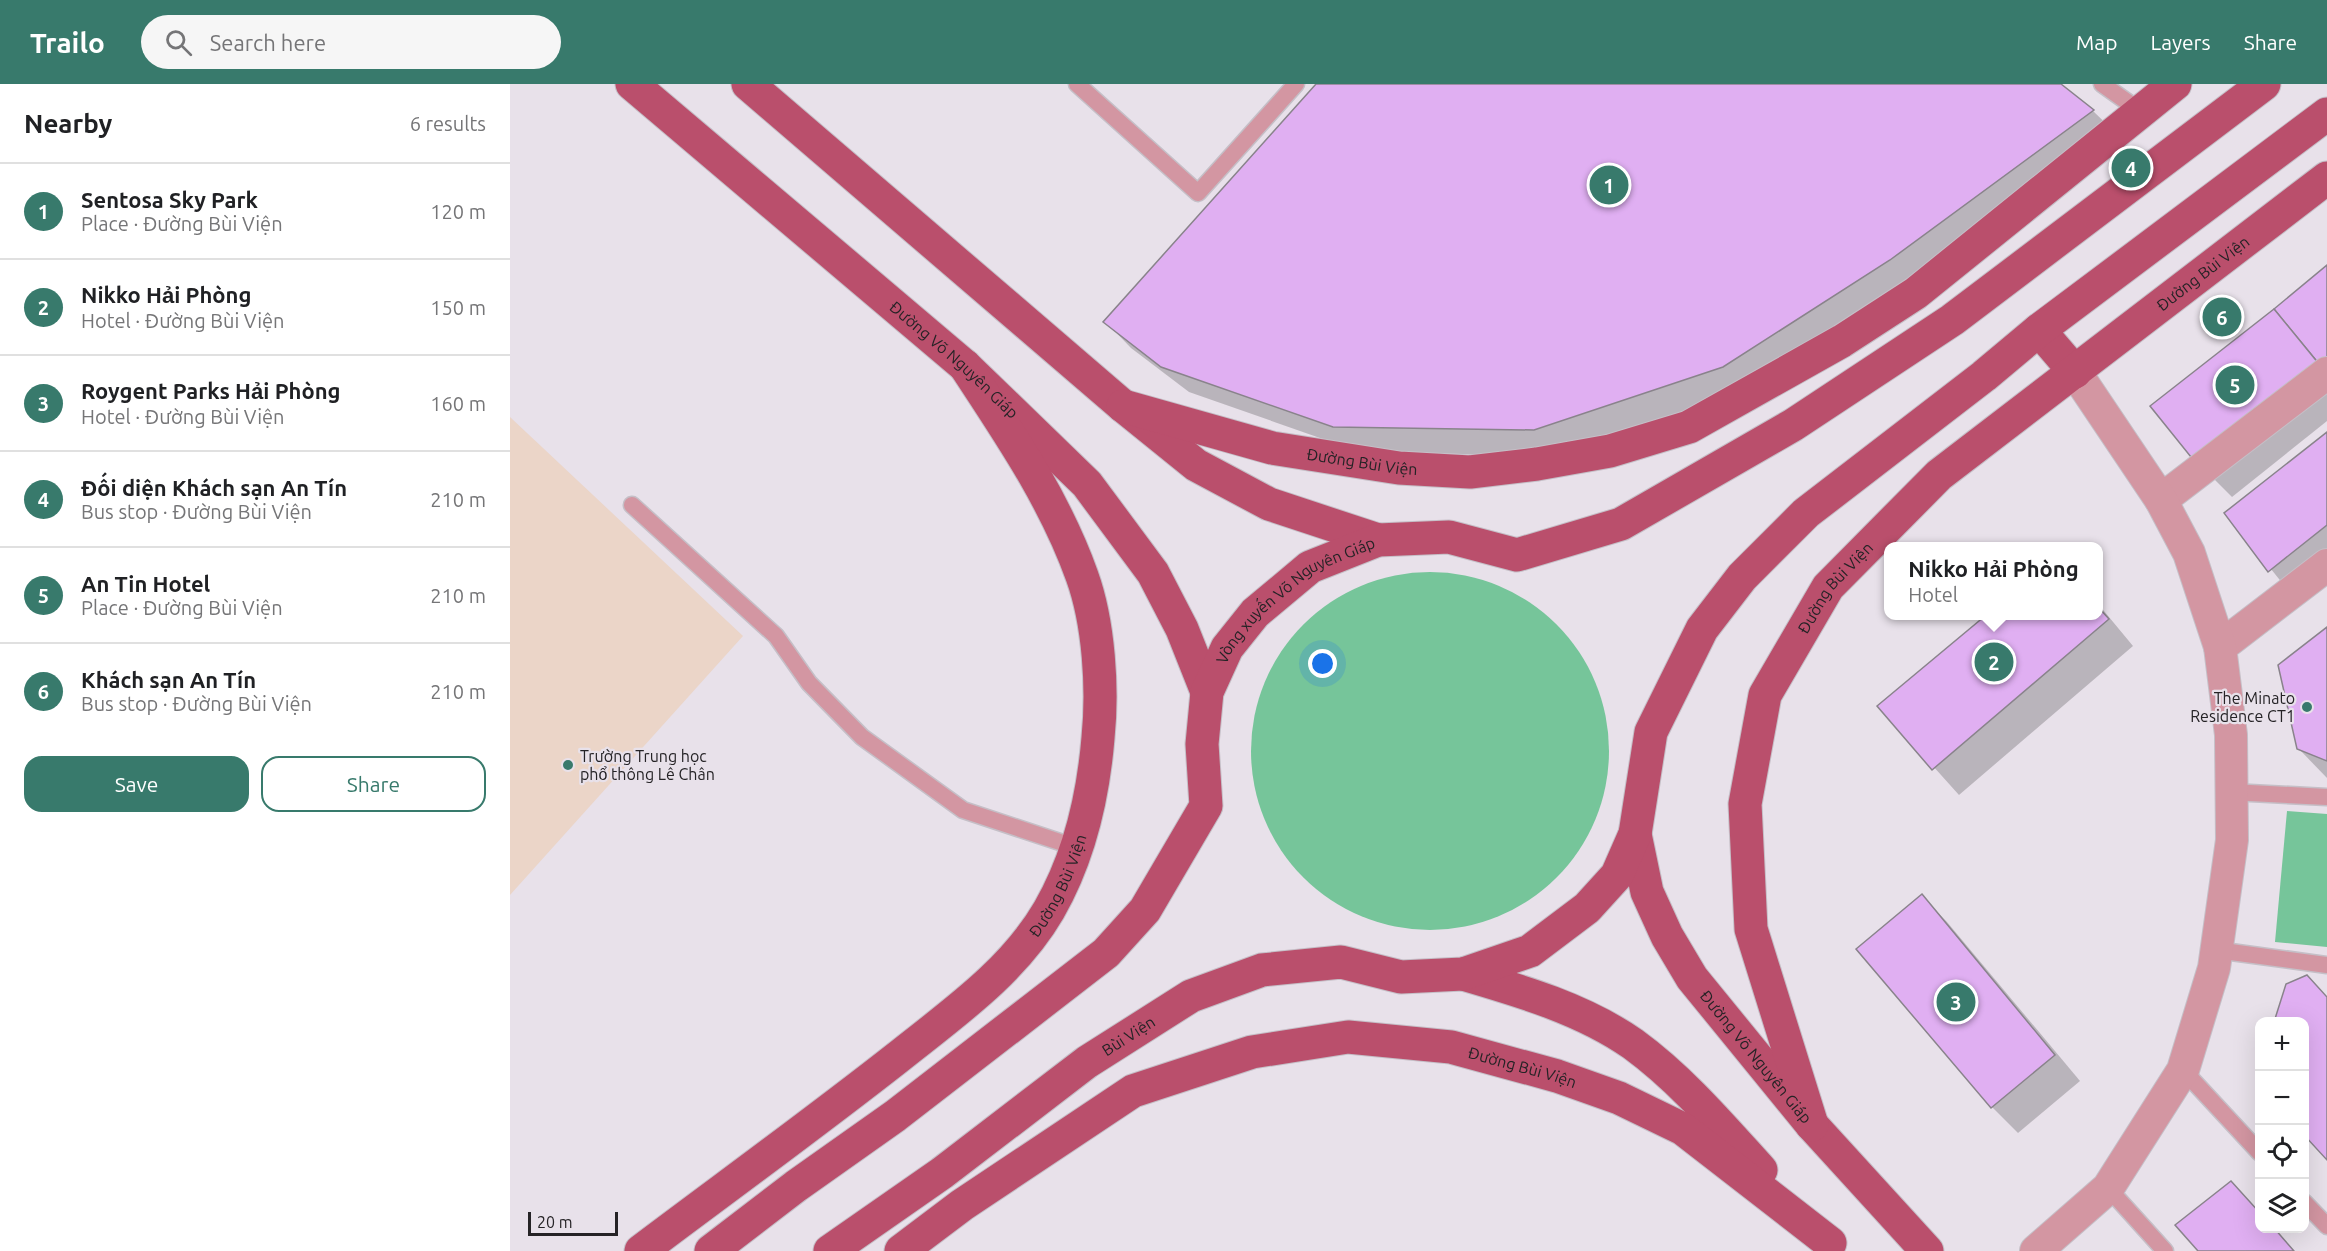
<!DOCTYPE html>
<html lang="en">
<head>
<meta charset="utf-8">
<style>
  body { margin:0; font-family:Ubuntu,sans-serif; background:#f6f6f6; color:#202124 }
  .controls { position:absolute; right:18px; bottom:18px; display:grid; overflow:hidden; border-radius:12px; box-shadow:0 6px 24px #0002 }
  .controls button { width:54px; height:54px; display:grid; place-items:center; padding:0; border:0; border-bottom:2px solid #e0e0e0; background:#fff; color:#202124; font:30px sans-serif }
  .scale { position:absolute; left:18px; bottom:15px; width:90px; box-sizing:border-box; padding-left:6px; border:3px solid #252326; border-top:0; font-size:16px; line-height:21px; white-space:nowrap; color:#252326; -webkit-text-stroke:4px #e8e1ea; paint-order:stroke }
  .you { position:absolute; left:813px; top:580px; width:21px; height:21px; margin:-15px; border:4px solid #fff; border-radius:50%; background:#1a73e8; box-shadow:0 0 0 9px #1a73e833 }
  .badge { display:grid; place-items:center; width:39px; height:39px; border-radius:50%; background:#387a6c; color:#fff; font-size:20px; font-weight:700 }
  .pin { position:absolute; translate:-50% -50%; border:3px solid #fff; box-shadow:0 2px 6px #0006 }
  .popup { position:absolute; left:1374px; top:458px; width:219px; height:78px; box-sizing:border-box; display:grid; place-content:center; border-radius:12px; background:#fff; filter:drop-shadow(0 2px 4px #0005); font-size:20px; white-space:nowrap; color:#757577 }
  .popup b { font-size:22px; color:#202124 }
  .popup::after { content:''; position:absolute; left:50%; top:100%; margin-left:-12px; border:12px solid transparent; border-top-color:#fff }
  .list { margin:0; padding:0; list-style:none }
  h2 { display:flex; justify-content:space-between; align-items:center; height:78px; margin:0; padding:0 24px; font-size:26px }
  h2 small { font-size:20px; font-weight:400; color:#757577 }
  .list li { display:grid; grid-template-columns:39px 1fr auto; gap:18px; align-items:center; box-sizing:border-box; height:96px; padding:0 24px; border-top:2px solid #e0e0e0 }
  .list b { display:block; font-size:22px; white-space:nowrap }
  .list p { margin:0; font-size:20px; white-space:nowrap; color:#757577 }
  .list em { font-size:20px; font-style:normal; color:#757577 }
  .actions { display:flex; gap:12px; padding:18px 24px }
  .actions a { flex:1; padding:14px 0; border:2px solid #387a6c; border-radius:18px; text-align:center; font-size:21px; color:#387a6c }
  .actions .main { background:#387a6c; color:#fff }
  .icon { flex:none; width:33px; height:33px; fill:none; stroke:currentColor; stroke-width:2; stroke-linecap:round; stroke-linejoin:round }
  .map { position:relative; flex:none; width:1817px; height:1167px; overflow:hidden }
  header { display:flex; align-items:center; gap:36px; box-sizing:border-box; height:84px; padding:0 30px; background:#387a6c; color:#fff }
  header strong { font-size:28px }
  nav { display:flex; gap:33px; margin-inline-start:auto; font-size:21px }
  .search { width:420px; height:54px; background:#f6f6f6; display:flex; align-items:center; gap:15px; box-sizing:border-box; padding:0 21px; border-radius:33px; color:#757577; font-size:22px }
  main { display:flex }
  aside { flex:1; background:#fff }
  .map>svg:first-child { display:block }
  .education { fill:#ebd5c8 }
  .green { fill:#76c59a }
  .shadow { fill:#0003 }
  .building { fill:#e0aff2; stroke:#89838b; stroke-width:1.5 }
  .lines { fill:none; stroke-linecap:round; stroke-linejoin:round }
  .service-casing { stroke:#c5bfc7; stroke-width:19 }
  .minor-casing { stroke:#c5bfc7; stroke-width:34 }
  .primary-casing { stroke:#c5bfc7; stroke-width:35 }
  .service { stroke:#d396a2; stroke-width:16 }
  .minor { stroke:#d396a2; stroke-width:32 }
  .primary { stroke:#ba4f6c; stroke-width:33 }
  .poi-dot { fill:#387a6c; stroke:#e8e1ea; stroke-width:2 }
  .labels { text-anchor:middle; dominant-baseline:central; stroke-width:4.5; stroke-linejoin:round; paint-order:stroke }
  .street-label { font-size:16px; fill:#252326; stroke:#e8e1ea }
  .poi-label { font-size:16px; fill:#252326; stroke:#e8e1ea; text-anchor:end }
</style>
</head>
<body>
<header>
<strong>Trailo</strong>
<div class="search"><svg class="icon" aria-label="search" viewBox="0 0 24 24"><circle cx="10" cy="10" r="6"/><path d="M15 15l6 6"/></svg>Search here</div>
<nav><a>Map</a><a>Layers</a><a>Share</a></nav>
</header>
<main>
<aside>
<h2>Nearby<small>6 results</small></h2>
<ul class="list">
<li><span class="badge">1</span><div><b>Sentosa Sky Park</b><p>Place · Đường Bùi Viện</p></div><em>120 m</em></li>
<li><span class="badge">2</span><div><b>Nikko Hải Phòng</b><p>Hotel · Đường Bùi Viện</p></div><em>150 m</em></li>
<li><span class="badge">3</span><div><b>Roygent Parks Hải Phòng</b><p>Hotel · Đường Bùi Viện</p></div><em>160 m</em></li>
<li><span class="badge">4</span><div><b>Đối diện Khách sạn An Tín</b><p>Bus stop · Đường Bùi Viện</p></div><em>210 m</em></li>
<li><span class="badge">5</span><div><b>An Tin Hotel</b><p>Place · Đường Bùi Viện</p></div><em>210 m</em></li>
<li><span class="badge">6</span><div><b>Khách sạn An Tín</b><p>Bus stop · Đường Bùi Viện</p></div><em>210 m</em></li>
</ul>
<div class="actions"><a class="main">Save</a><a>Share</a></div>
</aside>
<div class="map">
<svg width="1817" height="1167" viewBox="0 0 1817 1167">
  <rect width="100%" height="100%" fill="#e8e1ea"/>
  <path class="education" d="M0,333l233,219 -233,259z"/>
  <g class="green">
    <circle cx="920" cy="667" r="179"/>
    <path d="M1777,727l40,3v133l-52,-5z"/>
  </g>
  <g class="shadow">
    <path d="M808,0h741l34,27 26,25 -370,256 -188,64 -201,-4 -171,-60 -58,-44 -25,-26z"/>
    <path d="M1817,183v154l-95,76 -36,-36 79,-151z"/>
    <path d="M1817,349v116l-44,35 -57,-71z"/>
    <path d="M1589,521l34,41 -174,149 -80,-89 108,-90h112z"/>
    <path d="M1817,545v149l-29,-30z"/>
    <path d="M1412,812l25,26 133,159 -62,52 -26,-26z"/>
    <path d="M1750,983v15l-4,-4z"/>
  </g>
  <g class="building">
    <path d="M806,0h745l33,26 -204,150 -167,107 -189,63 -201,-3 -172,-60 -58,-45z"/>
    <path d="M1817,181v92l-8,7 -45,-55z"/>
    <path d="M1764,225l45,55 -124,98 -45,-56z"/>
    <path d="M1817,348v93l-59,47 -44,-59z"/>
    <path d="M1589,524l10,11 -177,151 -55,-64 108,-90h114z"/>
    <path d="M1817,543v134l-30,-12 -19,-84z"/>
    <path d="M1412,810l133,161 -64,53 -135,-159z"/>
    <path d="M1797,891l20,22v163l-23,-25v-113h-30l12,-38z"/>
    <path d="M1721,1097l29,32v15h14l20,23h-96l-23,-26z"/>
  </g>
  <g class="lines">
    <g class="service-casing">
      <g id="service">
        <path d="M567,0l121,109 98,-109"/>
        <path d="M1592,0l38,27"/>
        <path d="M122,421l144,131 33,47 53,54 101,73 115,38"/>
        <path d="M1721,708l96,5"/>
        <path d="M1706,866l111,15"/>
        <path d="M1673,986l77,83"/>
        <path d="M1598,1104l57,63"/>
        <path d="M1794,1118l23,24"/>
      </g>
    </g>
    <g class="minor-casing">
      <g id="minor">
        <path d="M1651,416l166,-127"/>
        <path d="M1710,563l107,-82"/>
        <path d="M1526,1167l72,-63 75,-118 31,-102 18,-128 -1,-105 -11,-88 -31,-94 -28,-53 -86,-128"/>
      </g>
    </g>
    <g class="primary-casing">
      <g id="primary">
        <path id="s1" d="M122,0l333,282 122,118 66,89 29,56 25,63"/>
        <path d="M238,0l375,322 73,59 73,39 109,36"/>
        <path d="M1529,246l36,42"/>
        <path id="s2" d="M613,322l149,42 127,20 71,4 67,-8 73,-13 79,-24 153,-86 74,-48 259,-209"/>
        <path id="s3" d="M1125,750l12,58 20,44 25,42 120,147 115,126"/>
        <path d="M953,890c58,17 120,35 170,70 48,35 88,82 128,126"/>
        <path id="s4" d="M1302,1041l-61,-196 -6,-125 20,-109 63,-108 111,-112 388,-297"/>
        <path id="s5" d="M131,1167c85,-64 172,-127 256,-193 55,-44 116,-86 152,-148 31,-54 44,-112 49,-172 5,-49 1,-115 -16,-162 -27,-76 -73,-143 -117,-210"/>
        <path id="s6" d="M201,1167l85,-65 99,-70 211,-163 39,-43 61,-104 -4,-62 5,-52 20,-44 28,-35 55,-46 68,-27 71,-3 68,18 104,-31 172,-99 159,-105 312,-236"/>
        <path id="s7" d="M320,1167l112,-78 145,-111 104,-66 71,-26 79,-8 60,15 62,-3 67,-23 57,-43 30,-33 18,-41 16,-102 51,-103 40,-52 64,-64 178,-137 55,-46 288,-216"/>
        <path id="s8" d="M391,1167l61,-46 171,-114 119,-39 96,-15 103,10 106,29 62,22 64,31 147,114"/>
      </g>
    </g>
    <use href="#service" class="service"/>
    <use href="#minor" class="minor"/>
    <use href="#primary" class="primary"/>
  </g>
  <g class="poi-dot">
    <circle cx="1797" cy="623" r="6"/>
    <circle cx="58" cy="681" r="6"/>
  </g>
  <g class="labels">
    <g class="street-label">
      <text stroke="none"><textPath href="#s4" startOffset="1056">Đường Bùi Viện</textPath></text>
      <text stroke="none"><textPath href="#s1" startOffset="424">Đường Võ Nguyên Giáp</textPath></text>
      <text stroke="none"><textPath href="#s2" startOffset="246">Đường Bùi Viện</textPath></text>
      <text stroke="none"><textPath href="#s4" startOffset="570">Đường Bùi Viện</textPath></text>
      <text stroke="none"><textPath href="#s6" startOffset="921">Vòng xuyến Võ Nguyên Giáp</textPath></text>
      <text stroke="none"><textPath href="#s5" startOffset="560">Đường Bùi Viện</textPath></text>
      <text stroke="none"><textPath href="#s7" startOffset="368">Bùi Viện</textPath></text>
      <text stroke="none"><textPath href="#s3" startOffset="258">Đường Võ Nguyên Giáp</textPath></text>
      <text stroke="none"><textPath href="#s8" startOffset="682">Đường Bùi Viện</textPath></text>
    </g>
    <g class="poi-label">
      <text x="1785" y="614">The Minato<tspan x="1785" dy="18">Residence CT1</tspan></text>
      <text x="70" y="672" text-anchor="start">Trường Trung học<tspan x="70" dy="18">phổ thông Lê Chân</tspan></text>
    </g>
  </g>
</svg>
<div class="controls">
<button>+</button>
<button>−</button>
<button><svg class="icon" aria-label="locate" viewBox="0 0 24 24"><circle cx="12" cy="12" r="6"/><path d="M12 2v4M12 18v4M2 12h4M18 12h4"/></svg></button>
<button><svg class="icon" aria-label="layers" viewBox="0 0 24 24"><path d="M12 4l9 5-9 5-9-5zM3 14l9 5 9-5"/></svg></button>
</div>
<div class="scale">20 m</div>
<div class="you"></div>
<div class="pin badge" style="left:1099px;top:101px">1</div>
<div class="pin badge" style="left:1484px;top:578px">2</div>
<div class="popup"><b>Nikko Hải Phòng</b>Hotel</div>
<div class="pin badge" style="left:1446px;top:918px">3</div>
<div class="pin badge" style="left:1621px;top:84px">4</div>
<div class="pin badge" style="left:1725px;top:301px">5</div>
<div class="pin badge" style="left:1712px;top:233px">6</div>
</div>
</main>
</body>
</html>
